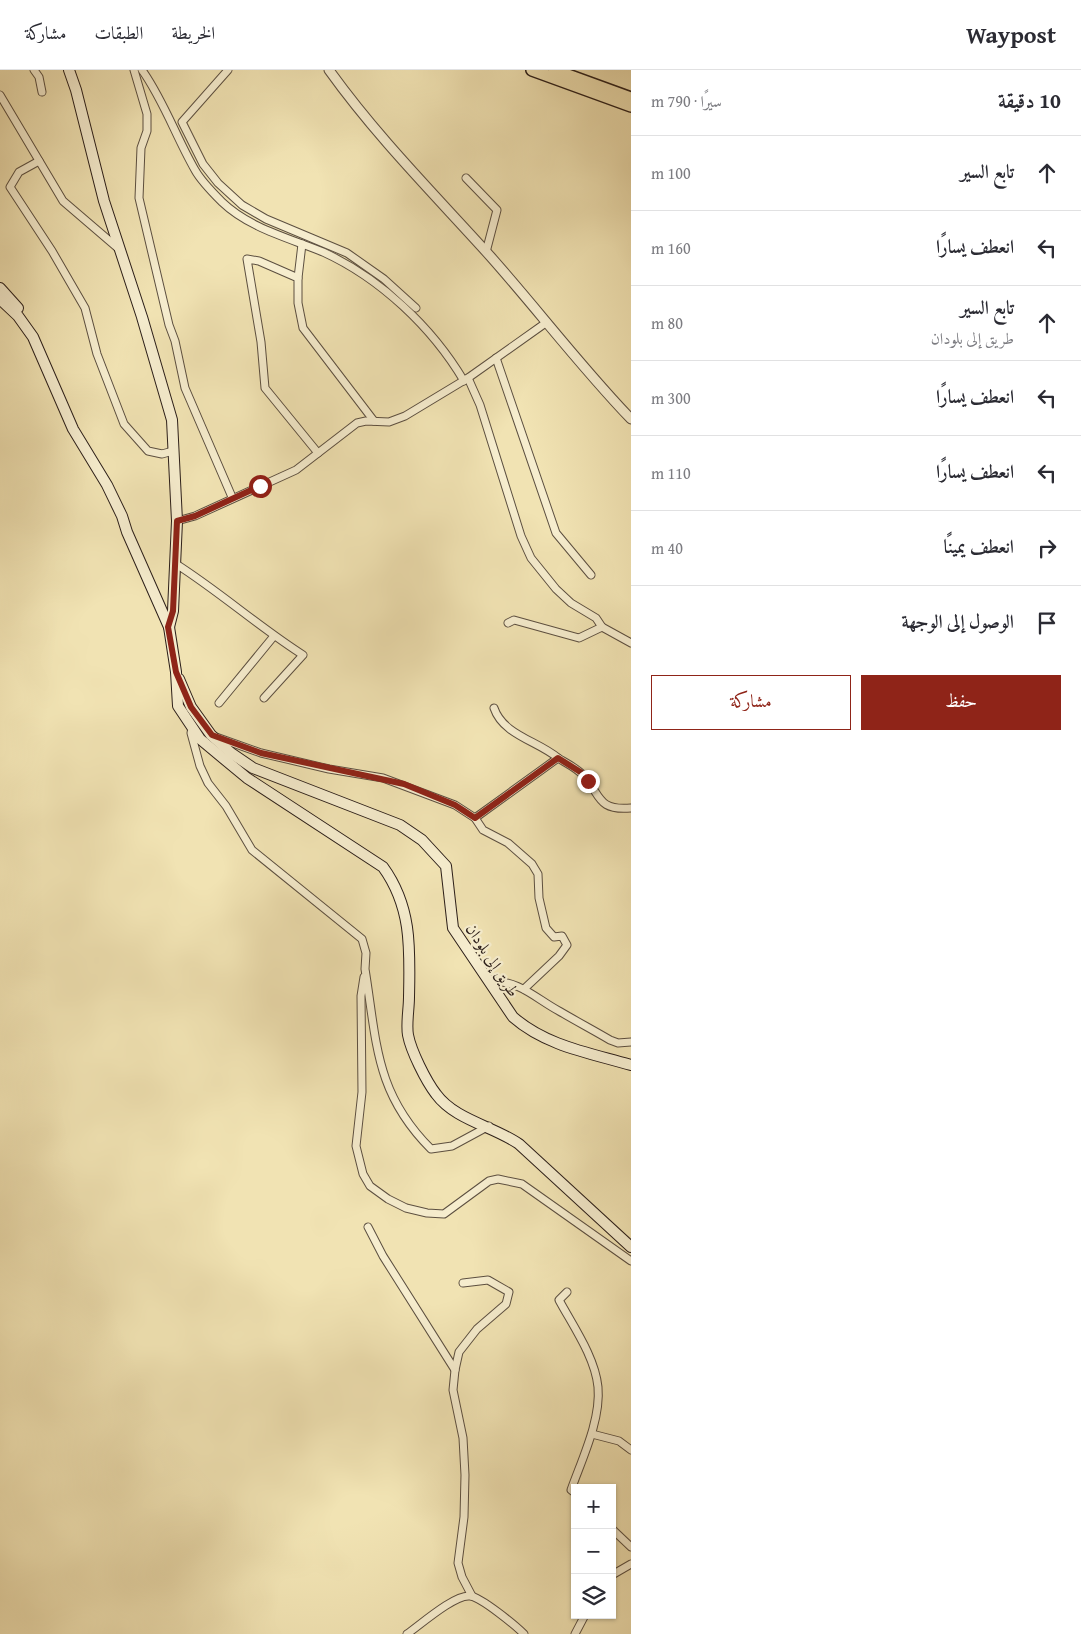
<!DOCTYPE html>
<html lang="ar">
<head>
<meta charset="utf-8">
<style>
  body { margin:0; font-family:"Gentium Book Plus",Amiri,serif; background:#f2f2f3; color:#2b2b33; direction:rtl }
  .controls { position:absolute; right:15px; bottom:15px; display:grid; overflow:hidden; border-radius:0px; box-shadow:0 1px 4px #0004 }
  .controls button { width:45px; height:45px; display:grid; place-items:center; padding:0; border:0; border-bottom:1px solid #e1e1e2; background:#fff; color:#2b2b33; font:25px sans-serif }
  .stop { position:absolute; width:15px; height:15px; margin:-11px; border:4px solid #8f2418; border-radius:50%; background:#fff }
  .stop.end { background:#8f2418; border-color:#fff; box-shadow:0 1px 5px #0008 }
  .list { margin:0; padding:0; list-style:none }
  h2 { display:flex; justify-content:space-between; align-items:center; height:65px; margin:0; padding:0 20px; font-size:21px }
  h2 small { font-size:16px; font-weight:400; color:#7c7c81 }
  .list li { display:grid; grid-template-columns:32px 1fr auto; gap:15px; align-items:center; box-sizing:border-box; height:75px; padding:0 20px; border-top:1px solid #e1e1e2 }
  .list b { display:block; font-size:19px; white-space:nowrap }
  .list p { margin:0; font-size:16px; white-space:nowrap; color:#7c7c81 }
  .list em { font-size:16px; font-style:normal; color:#7c7c81 }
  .actions { display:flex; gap:10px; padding:15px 20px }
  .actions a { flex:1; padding:11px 0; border:1px solid #8f2418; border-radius:0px; text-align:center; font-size:18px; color:#8f2418 }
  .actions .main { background:#8f2418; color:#fff }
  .icon { flex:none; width:28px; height:28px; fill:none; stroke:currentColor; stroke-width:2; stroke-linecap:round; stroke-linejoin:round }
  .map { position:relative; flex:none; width:631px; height:1564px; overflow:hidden; direction:ltr }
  header { display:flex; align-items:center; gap:30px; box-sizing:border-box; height:70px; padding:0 25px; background:#fff; border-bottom:1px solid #e1e1e2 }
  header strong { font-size:24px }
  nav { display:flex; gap:28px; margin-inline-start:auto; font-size:18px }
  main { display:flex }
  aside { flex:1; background:#fff }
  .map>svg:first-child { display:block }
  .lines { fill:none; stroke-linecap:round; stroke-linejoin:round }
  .minor-casing { stroke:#5c4f40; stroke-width:9 }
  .tertiary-casing { stroke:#5c4f40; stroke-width:11 }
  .secondary-casing { stroke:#2b1e19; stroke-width:12 }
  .primary-casing { stroke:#2b1e19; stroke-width:14 }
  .minor { stroke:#f6edce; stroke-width:7 }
  .tertiary { stroke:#f6edce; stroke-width:9 }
  .secondary { stroke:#f6edce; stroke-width:10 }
  .primary { stroke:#f1e3b3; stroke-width:11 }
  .route { stroke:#8f2418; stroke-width:6 }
  .labels { text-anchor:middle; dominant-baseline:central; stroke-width:4.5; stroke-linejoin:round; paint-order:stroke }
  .street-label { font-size:16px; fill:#2b1e19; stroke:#f6edce }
</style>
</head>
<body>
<header>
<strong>Waypost</strong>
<nav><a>الخريطة</a><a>الطبقات</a><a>مشاركة</a></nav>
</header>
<main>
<aside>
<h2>10 دقيقة<small>سيرًا · 790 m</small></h2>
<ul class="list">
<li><svg class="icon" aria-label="ahead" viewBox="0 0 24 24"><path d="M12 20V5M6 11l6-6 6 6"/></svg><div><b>تابع السير</b></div><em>100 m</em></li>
<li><svg class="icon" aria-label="left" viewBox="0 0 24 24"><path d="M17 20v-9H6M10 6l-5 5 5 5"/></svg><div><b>انعطف يسارًا</b></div><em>160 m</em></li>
<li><svg class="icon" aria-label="ahead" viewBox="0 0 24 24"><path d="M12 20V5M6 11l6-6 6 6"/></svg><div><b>تابع السير</b><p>طريق إلى بلودان</p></div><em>80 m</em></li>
<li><svg class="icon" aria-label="left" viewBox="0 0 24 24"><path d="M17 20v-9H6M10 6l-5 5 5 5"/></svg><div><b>انعطف يسارًا</b></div><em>300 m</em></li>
<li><svg class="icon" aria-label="left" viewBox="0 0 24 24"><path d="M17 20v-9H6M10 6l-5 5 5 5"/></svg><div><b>انعطف يسارًا</b></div><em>110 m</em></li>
<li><svg class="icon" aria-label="right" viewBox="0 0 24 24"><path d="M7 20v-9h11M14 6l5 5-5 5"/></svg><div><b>انعطف يمينًا</b></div><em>40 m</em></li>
<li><svg class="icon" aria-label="arrive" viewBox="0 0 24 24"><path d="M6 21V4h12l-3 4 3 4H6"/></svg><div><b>الوصول إلى الوجهة</b></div></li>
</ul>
<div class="actions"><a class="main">حفظ</a><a>مشاركة</a></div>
</aside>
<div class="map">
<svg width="631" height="1564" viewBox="0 0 631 1564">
  <rect width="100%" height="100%" fill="#f1e3b3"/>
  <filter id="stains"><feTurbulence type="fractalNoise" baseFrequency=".004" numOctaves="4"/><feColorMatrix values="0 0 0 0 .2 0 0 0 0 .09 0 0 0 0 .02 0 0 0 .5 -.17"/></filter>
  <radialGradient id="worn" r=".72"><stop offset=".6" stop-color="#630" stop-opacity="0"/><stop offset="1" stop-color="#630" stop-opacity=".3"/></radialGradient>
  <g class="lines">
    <g class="minor-casing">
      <g id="minor">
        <path d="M34,0l5,7 3,15"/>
        <path d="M134,0l13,44v17l-6,17 -2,50 30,127 6,16 10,47 47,109"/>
        <path d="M142,0c22,31 34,67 53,100 6,11 18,23 27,32 27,26 67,36 101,50 57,26 109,75 141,129"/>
        <path d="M228,0l-46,52 21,42 15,19 24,22 24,14 81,34 37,26 32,29"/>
        <path d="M0,25l63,106 56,48"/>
        <path d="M39,91l-20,11 -9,15 42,64 33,57 12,46 27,70 24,27 14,3 11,-3"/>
        <path d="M466,108l31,32 -11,42"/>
        <path d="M298,208l4,-34"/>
        <path d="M496,288l60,175 35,42"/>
        <path d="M468,308l12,27 41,131 10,22 25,31 15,14 25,15 6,9"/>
        <path d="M318,383l-53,-65 -4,-46 -14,-83 12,2 39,17v25l5,25 71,93"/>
        <path d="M177,451l18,-5 101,-46 61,-47 9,-2 23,1 16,-6 63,-38 79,-56"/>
        <path d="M176,494c44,28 83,63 127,91l-39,43"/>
        <path d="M508,553l6,-3 65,18 23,-11 29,16"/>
        <path d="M219,633l55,-67"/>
        <path d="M494,638c9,27 44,33 64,50"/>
        <path d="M192,657l-1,6 9,33 8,17 18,23 26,44 110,89 4,14 -1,16c12,74 10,124 66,180l21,-3 37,-20"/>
        <path d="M216,667l45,16 68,16 54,9 72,27 20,13 8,12 25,13 24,21 6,10 1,24 7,30 8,9 8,-1 5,9 -8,11 -35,33"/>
        <path d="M475,748l83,-60c8,5 19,10 26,18 17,19 13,35 47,32"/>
        <path d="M364,907l-3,19 1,96 -6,54 7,28 7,12 18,13 18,9 21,5 17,1 45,-33 9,-2 24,5 109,77"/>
        <path d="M489,911c30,-1 46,17 70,30 17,10 34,19 51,29l8,3 13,-1"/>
        <path d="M368,1157l15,29 72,114"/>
        <path d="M463,1213l25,-3 21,12 -3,12 -29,25 -18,23 -4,18 -2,20 10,48 2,37 -1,42 -6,46 4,14 10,19"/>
        <path d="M567,1222l-8,8c14,26 36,57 39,87 3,33 -16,72 -27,103l4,3"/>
        <path d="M592,1364l27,7 12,9"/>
        <path d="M612,1459l19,18"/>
        <path d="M612,1505l19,-11"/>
        <path d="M407,1564c13,-9 48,-40 63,-38 11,1 46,30 54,38"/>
        <path d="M575,1564l10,-19"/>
      </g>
    </g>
    <g class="tertiary-casing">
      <path id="tertiary" d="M329,0c48,67 106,125 161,186 48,54 91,111 141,163"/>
    </g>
    <g class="secondary-casing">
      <g id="secondary">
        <path d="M69,0l7,20 28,111 38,116 30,103 5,101 -4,90 -4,16"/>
        <path d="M0,218l18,20"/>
        <path d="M0,229l18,17 15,21 40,92 34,56 15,31 5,16 42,95 7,45 2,34 22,33 47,39 136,89c29,40 27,82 26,130 0,12 -3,27 -1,38 3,16 18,46 28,59 19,26 57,32 83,50l112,103"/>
        <path d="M179,609l12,28 20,28 20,18 22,15 147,57 22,15 24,26 7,62 60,89c33,29 77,36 118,48"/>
      </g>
    </g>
    <g class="primary-casing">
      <g id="primary">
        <path d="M532,0l99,36"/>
        <path d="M554,0l77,28"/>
      </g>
    </g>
    <use href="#minor" class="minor"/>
    <use href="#tertiary" class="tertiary"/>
    <use href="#secondary" class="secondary"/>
    <use href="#primary" class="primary"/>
  </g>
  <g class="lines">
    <path class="route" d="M260,416l-65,30 -18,5 -4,90 -5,16 8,45 15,35 21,28 49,18 143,31 51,21 20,13 83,-60 24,15 6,8"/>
  </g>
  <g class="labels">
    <g class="street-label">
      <text transform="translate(493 890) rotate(57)">طريق إلى بلودان</text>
    </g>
  </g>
  <rect width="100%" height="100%" filter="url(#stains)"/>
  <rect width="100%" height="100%" fill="url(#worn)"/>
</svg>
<div class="controls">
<button>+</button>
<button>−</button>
<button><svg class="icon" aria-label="layers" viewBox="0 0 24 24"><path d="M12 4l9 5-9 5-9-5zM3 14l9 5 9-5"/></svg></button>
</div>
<div class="stop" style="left:260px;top:416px"></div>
<div class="stop end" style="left:588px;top:711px"></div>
</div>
</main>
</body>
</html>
